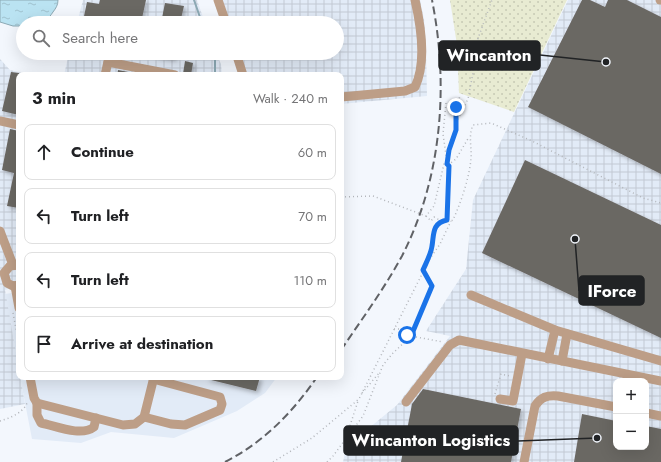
<!DOCTYPE html>
<html lang="en">
<head>
<meta charset="utf-8">
<style>
  body { margin:0; font-family:Jost,sans-serif; background:#f6f6f6; color:#202124 }
  .controls { position:absolute; right:12px; bottom:12px; display:grid; overflow:hidden; border-radius:8px; box-shadow:0 4px 16px #0002 }
  .controls button { width:36px; height:36px; display:grid; place-items:center; padding:0; border:0; border-bottom:1px solid #e0e0e0; background:#fff; color:#202124; font:20px sans-serif }
  .stop { position:absolute; width:12px; height:12px; margin:-9px; border:3px solid #1a73e8; border-radius:50%; background:#fff }
  .stop.end { background:#1a73e8; border-color:#fff; box-shadow:0 1px 4px #0008 }
  .list { margin:0; padding:0; list-style:none }
  h2 { display:flex; justify-content:space-between; align-items:center; height:52px; margin:0; padding:0 16px; font-size:17px }
  h2 small { font-size:13px; font-weight:400; color:#757577 }
  .list li { display:grid; grid-template-columns:26px 1fr auto; gap:12px; align-items:center; box-sizing:border-box; height:56px; margin:0 8px 8px; padding:0 8px; border:1px solid #e0e0e0; border-radius:8px }
  .list b { display:block; font-size:15px; white-space:nowrap }
  .list em { font-size:13px; font-style:normal; color:#757577 }
  .icon { flex:none; width:22px; height:22px; fill:none; stroke:currentColor; stroke-width:2; stroke-linecap:round; stroke-linejoin:round }
  .map { position:relative; flex:none; width:661px; height:462px; overflow:hidden }
  .search { position:absolute; background:#fff; box-shadow:0 4px 16px #0002; left:16px; top:16px; width:328px; height:44px; display:flex; align-items:center; gap:10px; box-sizing:border-box; padding:0 14px; border-radius:22px; color:#757577; font-size:15px }
  .panel { position:absolute; background:#fff; box-shadow:0 4px 16px #0002; left:16px; top:72px; width:328px; height:308px; border-radius:8px }
  .map>svg:first-child { display:block }
  .built { fill:#e2ebf7 }
  .industrial { fill:url(#industrial-grid); fill-rule:evenodd }
  .grass { fill:url(#grass-dots) }
  .water { fill:url(#water-ripples); stroke:#8ca9b4 }
  .lines { fill:none; stroke-linecap:round; stroke-linejoin:round }
  .stream { stroke:#8ca9b4; stroke-width:2 }
  .building { fill:#6b6763; filter:url(#shadow) }
  .path { stroke:#b3b6bb; stroke-width:1.5; stroke-dasharray:1 3; stroke-linecap:butt }
  .minor { stroke:#bd9e87; stroke-width:9 }
  .rail { stroke:#606266; stroke-width:2; stroke-dasharray:8 4; stroke-linecap:butt }
  .route { stroke:#1a73e8; stroke-width:5 }
  .leader { fill:none; stroke:#212325; stroke-width:1.5 }
  .callout-dot { fill:#212325; stroke:#f3f7fd; stroke-width:1.5 }
  .callout { fill:#212325; stroke:#212325; stroke-width:1.5 }
  .callout-label { font-size:17px; text-anchor:middle; font-weight:bold; fill:#fff }
</style>
</head>
<body>
<div class="map">
<svg width="661" height="462" viewBox="0 0 661 462">
  <defs>
    <pattern id="industrial-grid" width="8" height="8" patternUnits="userSpaceOnUse"><rect width="8" height="8" fill="#e2ebf7"/><path d="M0 4h8M4 0v8" fill="none" stroke="#c2c9d4"/></pattern>
    <pattern id="grass-dots" width="8" height="8" patternUnits="userSpaceOnUse"><rect width="8" height="8" fill="#e8ebd2"/><path d="M2 2h.1M6 6h.1" fill="none" stroke="#c7c9b4" stroke-width="1.8" stroke-linecap="round"/></pattern>
    <pattern id="water-ripples" width="26" height="14" patternUnits="userSpaceOnUse"><rect width="26" height="14" fill="#bae3f2"/><path d="M2 4q2-2 4 0t4 0M15 11q2-2 4 0t4 0" fill="none" stroke="#a0c2cf"/></pattern>
    <filter id="shadow"><feDropShadow dx="2.5" dy="2.5" stdDeviation="2" flood-color="#0004"/></filter>
  </defs>
  <rect width="100%" height="100%" fill="#f3f7fd"/>
  <g class="built">
    <path d="M19,292v77l-14,-75z"/>
    <path d="M20,377h257l-12,16 -28,18 -63,27 -63,-6 -30,11 -49,-4z"/>
  </g>
  <g class="industrial">
    <path d="M83,0h114l8,23h-128z"/>
    <path d="M216,0h204l4,19 2,28 1,49 -86,8v-29h-101l-5,-22h102v-30h-112z"/>
    <path d="M568,0h93v462h-318l3,-15 51,-42 53,-69 -24,-5 40,-62 7,-69zM616,381h30v66h-30z"/>
    <path d="M69,53h147l5,11 1,11h-158z"/>
    <path d="M0,59l10,11 21,5h-12v210l-14,5 20,114 -25,5z"/>
  </g>
  <path class="grass" d="M450,0h117l-53,112 -55,-19 -2,-48z"/>
  <path class="water" d="M0,0h58c0,5 -2,8 -5,12 -10,15 -13,11 -30,11v3h-10l-13,-4z"/>
  <g class="lines">
    <g class="stream">
      <path d="M194,0l8,23"/>
      <path d="M212,53l3,7v15"/>
    </g>
  </g>
  <g class="building">
    <path d="M100,0h46l-5,23h-47l-11,-2 4,-19 12,2z"/>
    <path d="M582,0h8l15,7 3,-7h19l34,17v157l-133,-67z"/>
    <path d="M165,3l19,3 -4,17h-19z"/>
    <path d="M155,53h20l-1,6 -19,-3z"/>
    <path d="M185,61l8,2 -2,12 -8,-1z"/>
    <path d="M118,70l26,5h-27z"/>
    <path d="M11,72l8,1v42l-17,-4z"/>
    <path d="M10,129l9,2v77l-12,-2 7,-33 -12,-3z"/>
    <path d="M525,160l136,65v113l-179,-85z"/>
    <path d="M207,377h53l-4,14 -49,-12z"/>
    <path d="M423,389l98,20 -10,53h-110l11,-58z"/>
    <path d="M582,414l34,7v26h30v-21l15,3v33h-87z"/>
  </g>
  <g class="lines">
    <g class="path">
      <path d="M446,103l-3,31 4,28"/>
      <path d="M456,123l12,-24 5,-26v-21l19,-52"/>
      <path d="M447,164l2,-14 6,-12 1,-31 4,-11"/>
      <path d="M448,165l8,-6 13,-22"/>
      <path d="M341,197l32,-1 53,20 8,-10 10,-42h3l2,2 -2,54"/>
      <path d="M426,216l5,5 3,-4 7,4 6,-1 2,2 4,-2c8,-18 16,-41 18,-61 1,-12 -3,-22 2,-34l18,-2 41,18 111,57 18,5"/>
      <path d="M427,263l13,-19 11,-23"/>
      <path d="M13,313l6,31"/>
      <path d="M394,329h5l12,7 32,6"/>
      <path d="M362,393l18,-21"/>
      <path d="M495,394l6,-20 9,2"/>
      <path d="M0,421c10,-3 23,-8 27,-18"/>
      <path d="M345,441l13,-40"/>
      <path d="M273,462l39,-24 47,-39 62,-123 11,-30 1,-14 2,-5 7,-6"/>
      <path d="M327,462l6,-6 30,-40 20,-51 10,-12 18,-17 21,-50 -9,-16"/>
    </g>
    <g class="minor">
      <path d="M218,0l8,23"/>
      <path d="M660,0h1"/>
      <path d="M236,53l7,22"/>
      <path d="M108,62l67,13"/>
      <path d="M105,75l5,-22"/>
      <path d="M341,97l64,-6 10,-4c12,-25 6,-61 0,-87"/>
      <path d="M0,121l19,4"/>
      <path d="M0,231l13,34"/>
      <path d="M19,265l-9,1 -6,7 3,10 6,3 6,-1"/>
      <path d="M15,286l4,22"/>
      <path d="M471,295l84,35 106,31"/>
      <path d="M548,359l7,-29"/>
      <path d="M562,361l5,-27"/>
      <path d="M30,377l4,21 3,5 86,22 12,-1 9,-7 10,-40"/>
      <path d="M500,399l13,2 9,-47"/>
      <path d="M406,402l44,-57 9,-5 202,41"/>
      <path d="M37,403v12l4,8c15,3 40,14 53,4l2,-9"/>
      <path d="M646,413l15,3"/>
      <path d="M144,417l27,7 14,1 35,-15 2,-6 -2,-7 -67,-18"/>
      <path d="M524,462l11,-56c6,-9 12,-11 23,-10l58,11"/>
    </g>
    <g class="rail">
      <path d="M341,350c21,-31 43,-61 61,-94 40,-78 47,-171 30,-256"/>
      <path d="M225,462c39,-20 68,-50 92,-85"/>
    </g>
  </g>
  <g class="lines">
    <path class="route" d="M407,335l4,1 21,-50 -9,-16c3,-7 8,-16 9,-24 2,-12 0,-23 15,-26l2,-54 -2,-2 2,-14 7,-20v-23"/>
  </g>
  <path class="leader" d="M606 62L540 55M575 239L579 291M597 438L518 441"/>
  <g class="callout-dot">
    <circle cx="606" cy="62" r="4"/>
    <circle cx="575" cy="239" r="4"/>
    <circle cx="597" cy="438" r="4"/>
  </g>
  <g class="callout">
    <rect x="439" y="41" width="101" height="29" rx="4"/>
    <rect x="579" y="276" width="65" height="29" rx="4"/>
    <rect x="344" y="426" width="174" height="29" rx="4"/>
  </g>
  <g class="callout-label">
    <text x="489" y="61">Wincanton</text>
    <text x="612" y="297">IForce</text>
    <text x="431" y="446">Wincanton Logistics</text>
  </g>
</svg>
<div class="controls">
<button>+</button>
<button>−</button>
</div>
<div class="stop" style="left:407px;top:335px"></div>
<div class="stop end" style="left:456px;top:107px"></div>
<div class="search"><svg class="icon" aria-label="search" viewBox="0 0 24 24"><circle cx="10" cy="10" r="6"/><path d="M15 15l6 6"/></svg>Search here</div>
<section class="panel">
<h2>3 min<small>Walk · 240 m</small></h2>
<ul class="list">
<li><svg class="icon" aria-label="ahead" viewBox="0 0 24 24"><path d="M12 20V5M6 11l6-6 6 6"/></svg><div><b>Continue</b></div><em>60 m</em></li>
<li><svg class="icon" aria-label="left" viewBox="0 0 24 24"><path d="M17 20v-9H6M10 6l-5 5 5 5"/></svg><div><b>Turn left</b></div><em>70 m</em></li>
<li><svg class="icon" aria-label="left" viewBox="0 0 24 24"><path d="M17 20v-9H6M10 6l-5 5 5 5"/></svg><div><b>Turn left</b></div><em>110 m</em></li>
<li><svg class="icon" aria-label="arrive" viewBox="0 0 24 24"><path d="M6 21V4h12l-3 4 3 4H6"/></svg><div><b>Arrive at destination</b></div></li>
</ul>
</section>
</div>
</body>
</html>
